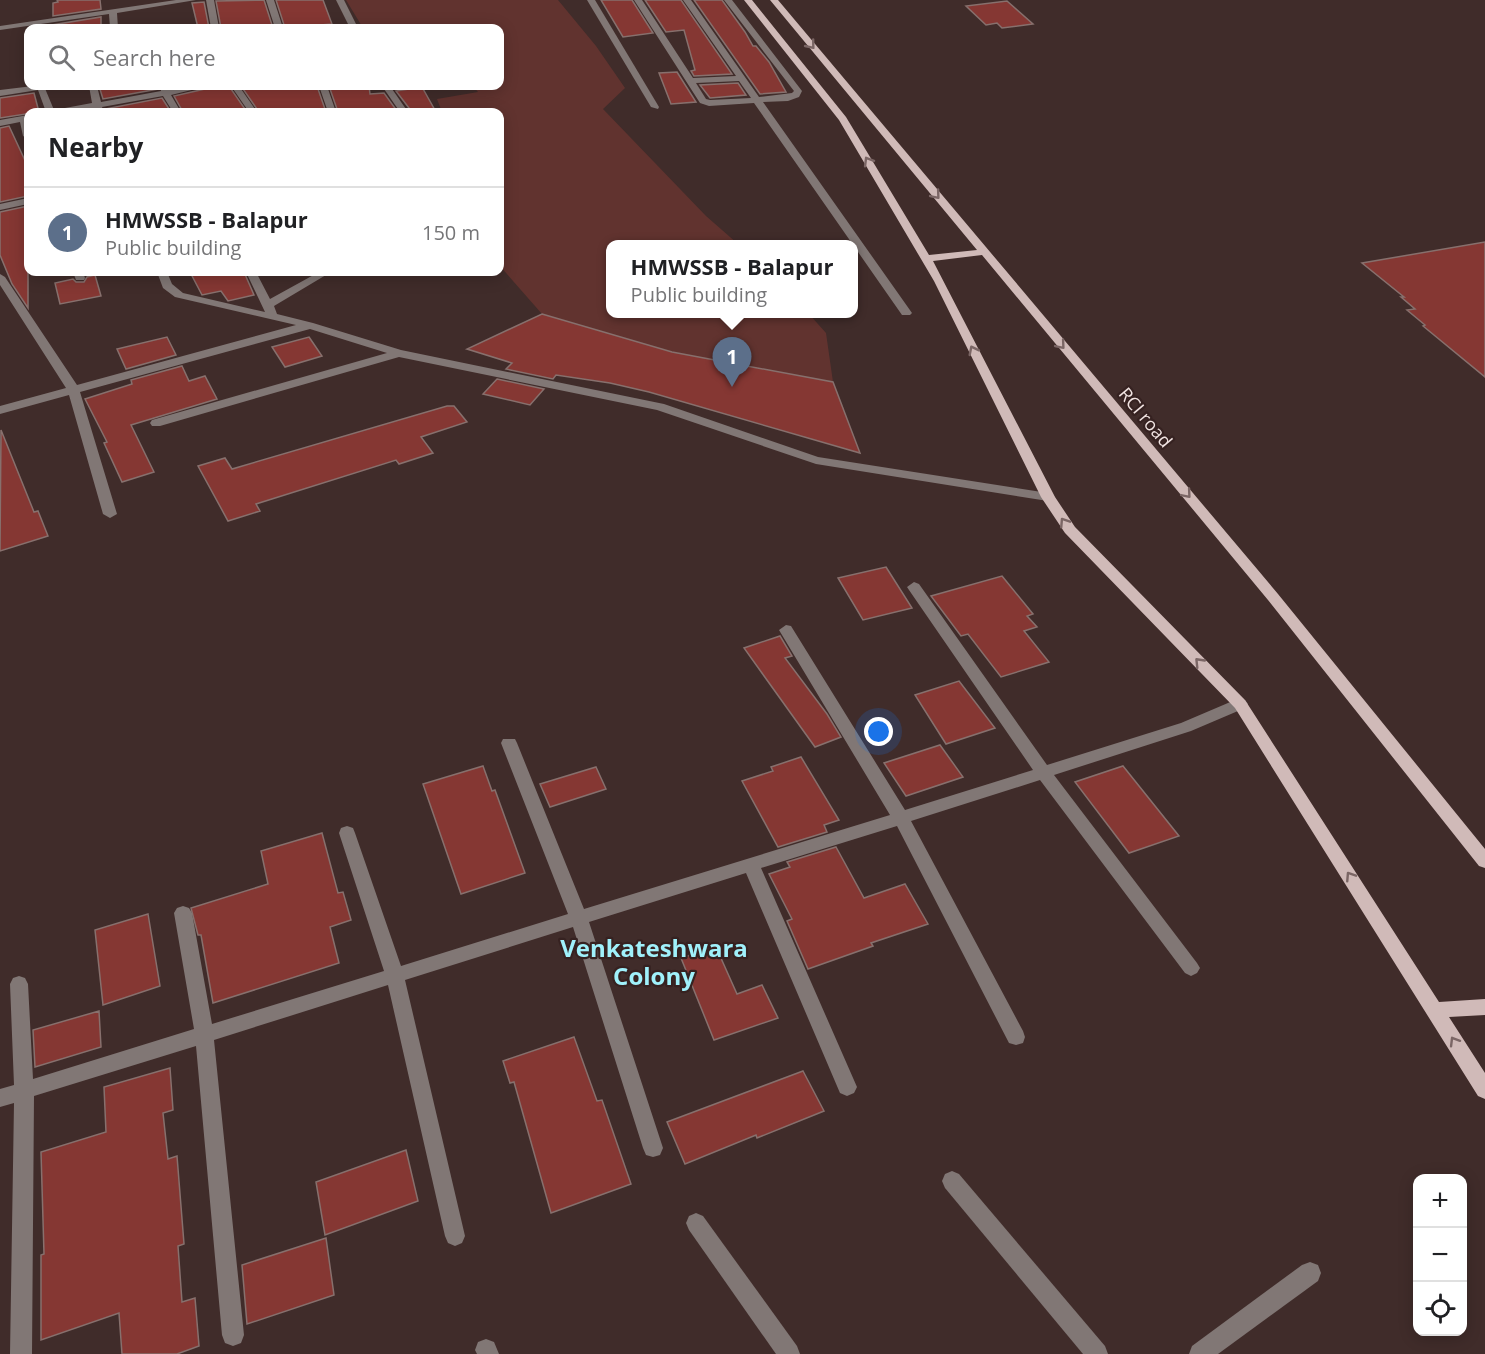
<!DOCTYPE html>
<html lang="en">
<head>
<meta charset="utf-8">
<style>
  body { margin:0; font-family:"Open Sans",sans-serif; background:#f6f6f6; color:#202124 }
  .controls { position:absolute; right:18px; bottom:18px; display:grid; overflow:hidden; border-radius:12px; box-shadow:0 3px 15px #0003 }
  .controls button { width:54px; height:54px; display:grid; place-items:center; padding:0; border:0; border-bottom:2px solid #e0e0e0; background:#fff; color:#202124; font:30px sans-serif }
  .you { position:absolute; left:879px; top:732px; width:21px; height:21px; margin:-15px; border:4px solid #fff; border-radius:50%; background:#1a73e8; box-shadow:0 0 0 9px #1a73e833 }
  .badge { display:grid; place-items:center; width:39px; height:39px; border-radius:50%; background:#366d75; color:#fff; font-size:20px; font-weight:700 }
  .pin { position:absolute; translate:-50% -50px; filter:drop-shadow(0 2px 3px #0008) }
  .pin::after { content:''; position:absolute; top:32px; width:21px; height:18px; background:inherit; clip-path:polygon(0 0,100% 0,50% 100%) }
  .popup { position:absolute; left:606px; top:240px; width:252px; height:78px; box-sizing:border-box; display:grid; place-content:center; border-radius:12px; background:#fff; filter:drop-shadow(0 2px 4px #0005); font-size:20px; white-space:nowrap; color:#757577 }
  .popup b { font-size:22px; color:#202124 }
  .popup::after { content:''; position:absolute; left:50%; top:100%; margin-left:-12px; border:12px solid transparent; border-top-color:#fff }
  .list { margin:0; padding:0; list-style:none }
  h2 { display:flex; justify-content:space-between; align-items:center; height:78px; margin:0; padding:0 24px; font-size:26px }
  h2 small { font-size:20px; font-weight:400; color:#757577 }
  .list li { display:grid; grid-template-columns:39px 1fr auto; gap:18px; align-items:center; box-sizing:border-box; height:90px; padding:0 24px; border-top:2px solid #e0e0e0 }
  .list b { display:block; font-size:22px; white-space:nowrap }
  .list p { margin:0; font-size:20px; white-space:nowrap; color:#757577 }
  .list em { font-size:20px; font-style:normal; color:#757577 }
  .icon { flex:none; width:33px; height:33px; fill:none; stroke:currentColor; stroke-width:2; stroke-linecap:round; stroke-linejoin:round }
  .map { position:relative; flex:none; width:1485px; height:1354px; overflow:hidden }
  .search { position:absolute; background:#fff; box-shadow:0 3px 15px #0003; left:24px; top:24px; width:480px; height:66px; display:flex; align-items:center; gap:15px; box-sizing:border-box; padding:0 21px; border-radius:12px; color:#757577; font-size:22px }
  .panel { position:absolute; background:#fff; box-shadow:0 3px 15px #0003; left:24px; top:108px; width:480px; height:168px; border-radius:12px }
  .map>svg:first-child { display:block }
  .green { fill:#61332f }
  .building { fill:#853733; stroke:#87706d; stroke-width:1.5 }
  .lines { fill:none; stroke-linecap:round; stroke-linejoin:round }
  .minor { fill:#817775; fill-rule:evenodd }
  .major { fill:#d0bab8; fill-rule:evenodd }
  .oneway { stroke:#7b6665 }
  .labels { text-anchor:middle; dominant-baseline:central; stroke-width:4.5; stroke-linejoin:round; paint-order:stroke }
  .street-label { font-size:18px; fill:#f1e4e2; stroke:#362221 }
  .near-neighbourhood-label { font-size:24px; font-weight:bold; fill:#a0f1fb; stroke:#362221 }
</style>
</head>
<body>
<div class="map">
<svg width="1485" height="1354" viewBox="0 0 1485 1354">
  <rect width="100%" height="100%" fill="#402c2a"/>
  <path class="green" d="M346,0h212l38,46 29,42 -22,21 103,107 32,28h-128v70h199l17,19 7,49 -161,-30 -130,-38 -42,-48v-154h-58l-5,-13 41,-7 -5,-6h27v-58h-137z"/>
  <g class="building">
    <path d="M57,0h43l1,9 -48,7v-13l5,-1z"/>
    <path d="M264,0l9,28h-52l-5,-27z"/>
    <path d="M276,0h47l9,24 -47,4z"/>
    <path d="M601,0h31l21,33 -30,4z"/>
    <path d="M645,0h36l51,74 -38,2 -3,-5 4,-1 -11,-40 -18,2z"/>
    <path d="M694,0h28l23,32 8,14h3l13,16 17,30 -26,2z"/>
    <path d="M1007,1l26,23 -31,4 -5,-5 -11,2 -20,-19z"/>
    <path d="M204,2l5,26h-11l-6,-25z"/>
    <path d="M101,17v11h-49v-3z"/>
    <path d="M677,72l19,30 -25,2 -12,-31z"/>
    <path d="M738,83l8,12 -36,3 -10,-13z"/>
    <path d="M99,86h59v3l-55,10z"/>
    <path d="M210,86h19l18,26h-64l-9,-16 35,-8z"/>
    <path d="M241,86h76l9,26h-67z"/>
    <path d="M329,86h40l1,8 14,-1 13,18 -59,1z"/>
    <path d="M422,87l14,25h-24l-16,-21z"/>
    <path d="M34,93l5,19 -39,6v-20z"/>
    <path d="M162,98l9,14h-65l-1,-3z"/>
    <path d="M9,126l19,41v29l-28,6v-74z"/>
    <path d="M28,206v102l-16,-24 -12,-29v-43z"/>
    <path d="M1485,242v135l-62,-51 2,-1 -18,-15 8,-1 -14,-12h3l-42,-34z"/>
    <path d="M190,272h54l10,23 -26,6 -7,-10 -19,4z"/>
    <path d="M95,275l6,21 -41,8 -5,-21 18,-4 3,3h8l3,-5z"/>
    <path d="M542,314l130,38 161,30 27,71 -211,-61 -39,-9 -54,-8 -3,4 -47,-10 6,-6 -45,-14z"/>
    <path d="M167,337l9,18 -50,14 -9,-20z"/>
    <path d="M309,337l13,19 -37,11 -13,-20z"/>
    <path d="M182,366l7,15 16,-5 12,23 -86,26 23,47 -32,10 -18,-39 3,-1 -22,-43 47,-15 -1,-4z"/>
    <path d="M497,379l47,10 -14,16 -47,-11z"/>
    <path d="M447,406h7l13,16 -46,15 12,16 -34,11 -3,-4 -140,44 4,7 -32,10 -30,-55 27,-8 7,11z"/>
    <path d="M1,430l33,82 4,-1 10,25 -48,15z"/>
    <path d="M886,567l26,41 -49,12 -25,-42z"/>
    <path d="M1002,576l31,38 -6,2 10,11 -13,4 25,31 -48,15 -33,-43 -7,2 -30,-40z"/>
    <path d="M780,636l12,20 -7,2 42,56 14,23 -26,10 -71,-99z"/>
    <path d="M959,681l36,47 -49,16 -31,-49z"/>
    <path d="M940,745l23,32 -57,19 -22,-33z"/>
    <path d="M801,757l38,63 -15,5 3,7 -49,15 -36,-66 31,-10 -2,-4z"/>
    <path d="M483,766l9,25 3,-1 30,83 -64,21 -38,-110z"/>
    <path d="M1123,766l56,70 -50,17 -54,-71z"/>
    <path d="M596,767l10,22 -56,18 -10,-23z"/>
    <path d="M322,833l16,60 5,-1 8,28 -21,7 9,36 -126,40 -12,-68h-3l-7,-27 77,-24 -7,-33z"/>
    <path d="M836,847l28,51 41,-14 23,40 -57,19 2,3 -65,23 -21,-48 5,-2 -23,-45 21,-7 -3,-5z"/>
    <path d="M148,914l12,72 -57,19 -8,-75z"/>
    <path d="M716,947l21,47 25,-9 16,33 -64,22 -33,-82z"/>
    <path d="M99,1011l2,36 -66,20 -2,-37z"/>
    <path d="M574,1037l23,64 5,-1 29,84 -80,29 -37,-131 -4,1 -7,-22z"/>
    <path d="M170,1068l3,42 -10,3 5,46 9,-3 7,88 -6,2 4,56 13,-4 4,48 -22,8h-55l-3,-41 -78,27v-85l3,-1 -3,-102 65,-20 -2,-45z"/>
    <path d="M803,1071l21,40 -67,27 -1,-3 -71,29 -18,-42z"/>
    <path d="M406,1150l12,51 -93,34 -9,-53z"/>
    <path d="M326,1238l8,57 -87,29 -5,-59z"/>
  </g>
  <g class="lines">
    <g class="minor">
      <path d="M176,0h20l-79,13 1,15h-8l-1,-14 -109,16v-4z"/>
      <path d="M206,0h8l5,28h-8z"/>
      <path d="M266,0h8l9,28h-8z"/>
      <path d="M336,0h8l14,28h-8z"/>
      <path d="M587,0h8l64,107 -1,2 -7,-2z"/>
      <path d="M634,0h8l51,78 43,-2 -53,-76h8l68,97 33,-4 2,-2 -70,-91h8l70,91 -3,6 -11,4 -25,1 149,211 -2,2h-8l-148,-212 -45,3 -9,-3zM739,81l12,17 -41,2 -4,-1 -10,-16z"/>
      <path d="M33,86h11l10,24 38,-7 -3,-17h8l4,16 60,-11 -1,-5h8l1,4 24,-4h15l-37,9 10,17h-8l-10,-16 -61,11 2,5h-8l-2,-4 -25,4h-23l-8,-22 -38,6v-6z"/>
      <path d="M231,86h8l18,26h-8z"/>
      <path d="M319,86h8l9,26h-8z"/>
      <path d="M382,86h8l18,26h-8z"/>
      <path d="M28,115v24l-5,-3 -3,-14 -20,4v-6z"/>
      <path d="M28,198v6l-28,6v-6z"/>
      <path d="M73,272h10l2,6 -1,2h-8z"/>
      <path d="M157,272h10l5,12 11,9 82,19 -19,-40h10l14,27 49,-27h12l-57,34 3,8 36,9 88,27 263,54 154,53 230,36 7,4 -7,4 -232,-37 -159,-54 -258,-53 -239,69h-8l-2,-3 2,-3 235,-67 -77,-24 -230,63 37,122 -7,4 -7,-4 -34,-119 -69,19v-8l66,-18 -66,-103v-11l5,3 72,108 219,-60 -121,-28 -12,-9z"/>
      <path d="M914,582l5,2 128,181 134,-42 54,-23h10l3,4 -3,4 -54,23 -137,44 143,188 3,5 -3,5 -6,3 -6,-3 -145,-193 -129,41 112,210 2,6 -2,6 -7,2 -7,-2 -112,-217 -136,42 96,219 -3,6 -7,3 -7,-3 -94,-220 -157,49 74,226 -3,7 -7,2 -7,-2 -3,-7 -70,-221 -168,53 60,256 -3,7 -7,3 -7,-3 -3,-7 -57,-251 -174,55 30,295 -3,8 -8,3 -8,-3 -3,-8 -26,-289 -162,50 -2,258h-22l4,-251 -14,4v-18l14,-4 -4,-101 3,-6 6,-2 6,2 3,6 5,95 161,-50 -20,-116 3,-5 6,-2 6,2 3,5 20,111 172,-53 -45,-138 2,-5 6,-2 6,2 2,5 46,133 167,-52 -67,-171 2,-4h12l2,4 67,166 306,-94 -111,-185 7,-5 5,1 114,184 128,-40 -124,-180 -2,-3z"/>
      <path d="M952,1171l7,3 146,172 3,8h-25l-138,-166 -3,-7 3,-7z"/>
      <path d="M696,1213l7,3 94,130 3,8h-24l-87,-124 -3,-7 3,-7z"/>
      <path d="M1310,1262l8,3 3,8 -3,8 -100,73h-29l3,-8 110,-81z"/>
      <path d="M486,1339l8,3 5,12h-22l-2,-4 3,-8z"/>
    </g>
    <path class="major" d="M744,0h8l94,117 83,138 48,-5 -207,-250h8l500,594 207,255v19l-6,-2 -211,-266 -286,-345 -49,6 122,236 20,30 170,173 194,302 46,-3v16l-36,2 36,56v26l-7,-3 -243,-388 -170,-175 -24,-36 -107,-216 -95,-161z"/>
  </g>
  <defs><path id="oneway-chevron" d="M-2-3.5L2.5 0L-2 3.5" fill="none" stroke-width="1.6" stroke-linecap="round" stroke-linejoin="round" transform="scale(1.5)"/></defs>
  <g class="oneway">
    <use href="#oneway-chevron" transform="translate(811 45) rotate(51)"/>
    <use href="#oneway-chevron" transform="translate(868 161) rotate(-121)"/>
    <use href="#oneway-chevron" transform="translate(936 195) rotate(50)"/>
    <use href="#oneway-chevron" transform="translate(1061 345) rotate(50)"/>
    <use href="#oneway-chevron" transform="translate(973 350) rotate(-117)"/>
    <use href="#oneway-chevron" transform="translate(1187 494) rotate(50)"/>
    <use href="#oneway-chevron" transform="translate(1064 522) rotate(-123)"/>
    <use href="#oneway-chevron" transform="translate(1199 662) rotate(-134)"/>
    <use href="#oneway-chevron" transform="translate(1350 876) rotate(-123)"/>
    <use href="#oneway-chevron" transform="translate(1454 1041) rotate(-121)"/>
  </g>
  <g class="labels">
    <g class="street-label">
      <text transform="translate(1146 417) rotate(50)">RCI road</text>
    </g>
    <g class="near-neighbourhood-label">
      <text x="654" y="947">Venkateshwara<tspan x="654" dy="28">Colony</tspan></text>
    </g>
  </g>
</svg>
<div class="controls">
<button>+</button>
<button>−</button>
<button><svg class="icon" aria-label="locate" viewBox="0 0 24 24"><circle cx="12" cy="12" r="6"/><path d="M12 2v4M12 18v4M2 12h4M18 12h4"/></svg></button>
</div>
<div class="you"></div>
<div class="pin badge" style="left:732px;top:387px;background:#5c6f8a">1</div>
<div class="popup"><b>HMWSSB - Balapur</b>Public building</div>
<div class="search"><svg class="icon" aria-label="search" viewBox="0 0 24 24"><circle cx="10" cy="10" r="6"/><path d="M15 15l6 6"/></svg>Search here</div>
<section class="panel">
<h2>Nearby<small></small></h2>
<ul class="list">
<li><span class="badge" style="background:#5c6f8a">1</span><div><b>HMWSSB - Balapur</b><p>Public building</p></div><em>150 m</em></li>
</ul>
</section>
</div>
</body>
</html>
